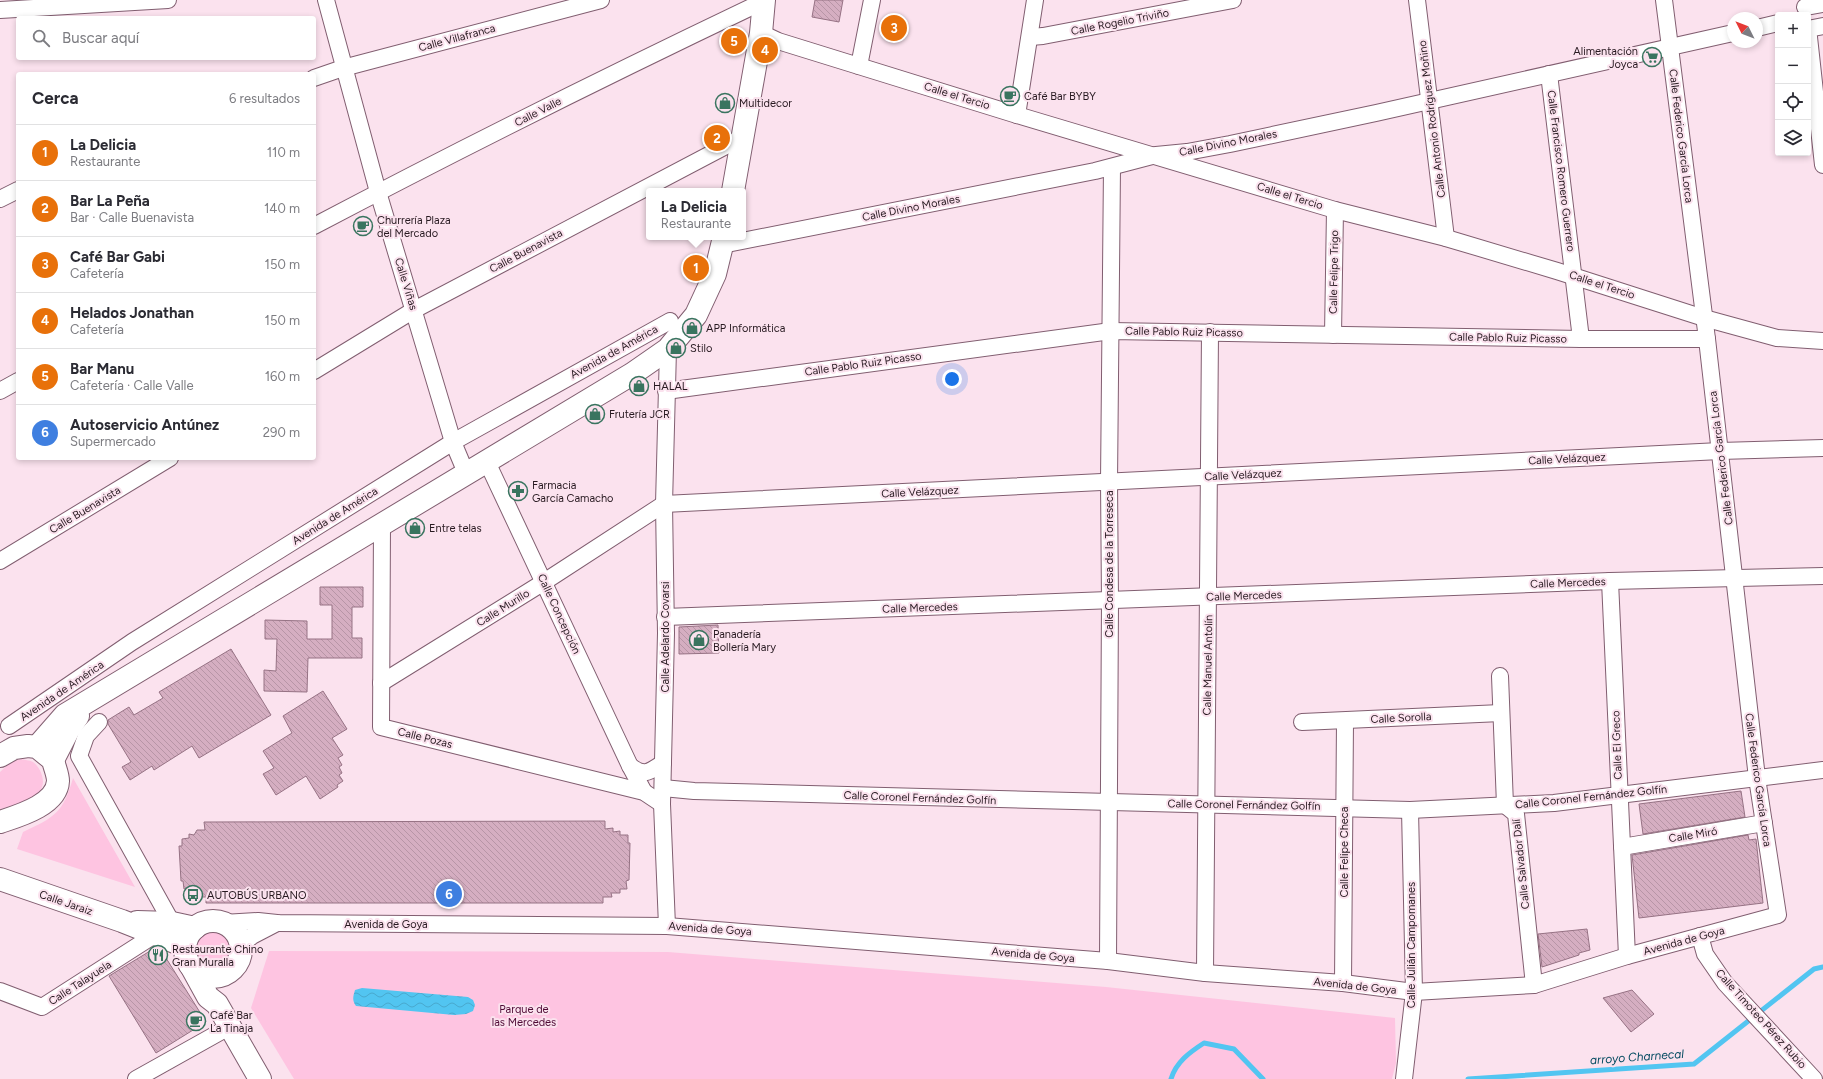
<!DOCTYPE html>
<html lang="es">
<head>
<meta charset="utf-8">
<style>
  body { margin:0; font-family:Figtree,sans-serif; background:#f7f7f7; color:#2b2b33 }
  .controls { position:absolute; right:12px; top:12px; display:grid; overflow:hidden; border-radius:4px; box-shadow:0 2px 6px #0003 }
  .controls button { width:36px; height:36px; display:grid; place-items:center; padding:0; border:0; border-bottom:1px solid #e1e1e2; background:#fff; color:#2b2b33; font:20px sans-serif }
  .compass { position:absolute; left:1727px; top:12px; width:36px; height:36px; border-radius:50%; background:#fff; box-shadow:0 2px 6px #0003; rotate:312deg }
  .you { position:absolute; left:952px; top:379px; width:14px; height:14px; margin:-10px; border:3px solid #fff; border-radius:50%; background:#1a73e8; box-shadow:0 0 0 6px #1a73e833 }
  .badge { display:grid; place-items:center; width:26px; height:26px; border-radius:50%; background:#39745f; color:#fff; font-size:13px; font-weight:700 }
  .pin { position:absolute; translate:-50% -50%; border:2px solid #fff; box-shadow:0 1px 4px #0006 }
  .popup { position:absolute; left:646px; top:188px; width:100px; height:52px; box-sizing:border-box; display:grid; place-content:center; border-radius:4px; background:#fff; filter:drop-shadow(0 1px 3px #0005); font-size:13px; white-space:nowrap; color:#7c7c81 }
  .popup b { font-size:15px; color:#2b2b33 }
  .popup::after { content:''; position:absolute; left:50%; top:100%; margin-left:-8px; border:8px solid transparent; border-top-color:#fff }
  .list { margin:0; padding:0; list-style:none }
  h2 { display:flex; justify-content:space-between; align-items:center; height:52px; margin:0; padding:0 16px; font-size:17px }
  h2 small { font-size:13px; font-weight:400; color:#7c7c81 }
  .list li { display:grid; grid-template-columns:26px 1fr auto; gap:12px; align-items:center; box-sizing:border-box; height:56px; padding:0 16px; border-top:1px solid #e1e1e2 }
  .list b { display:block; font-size:15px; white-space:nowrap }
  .list p { margin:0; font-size:13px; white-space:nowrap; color:#7c7c81 }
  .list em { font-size:13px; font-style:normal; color:#7c7c81 }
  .icon { flex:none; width:22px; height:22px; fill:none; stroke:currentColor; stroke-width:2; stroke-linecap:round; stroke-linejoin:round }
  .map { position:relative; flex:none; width:1823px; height:1079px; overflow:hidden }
  .search { position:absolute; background:#fff; box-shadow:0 2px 6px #0003; left:16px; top:16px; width:300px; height:44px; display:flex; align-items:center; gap:10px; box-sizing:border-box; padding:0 14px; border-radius:4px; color:#7c7c81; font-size:15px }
  .panel { position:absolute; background:#fff; box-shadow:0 2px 6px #0003; left:16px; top:72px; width:300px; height:388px; border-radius:4px }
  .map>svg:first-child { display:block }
  .green { fill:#fec4e1 }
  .water { fill:url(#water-waves) }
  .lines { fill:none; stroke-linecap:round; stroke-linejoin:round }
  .stream { stroke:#52c5f1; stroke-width:5 }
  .building { fill:url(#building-back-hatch); stroke:#967284 }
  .street-casing { stroke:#815e70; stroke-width:18 }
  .secondary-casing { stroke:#815e70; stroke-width:24 }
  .street { stroke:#fff; stroke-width:16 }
  .secondary { stroke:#fff; stroke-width:22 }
  .labels { text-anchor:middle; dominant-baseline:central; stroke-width:4; stroke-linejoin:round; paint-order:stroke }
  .street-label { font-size:11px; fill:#281a21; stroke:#fbe2ee }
  .poi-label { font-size:11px; fill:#281a21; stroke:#fbe2ee; text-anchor:start }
  .park-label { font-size:11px; fill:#500c37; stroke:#fbe2ee }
  .water-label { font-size:12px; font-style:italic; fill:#034a60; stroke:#fbe2ee }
</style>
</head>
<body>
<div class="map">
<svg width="1823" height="1079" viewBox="0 0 1823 1079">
  <defs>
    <pattern id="water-waves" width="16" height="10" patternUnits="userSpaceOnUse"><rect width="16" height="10" fill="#52c5f1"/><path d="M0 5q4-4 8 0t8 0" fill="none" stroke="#48a9ce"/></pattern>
    <pattern id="building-back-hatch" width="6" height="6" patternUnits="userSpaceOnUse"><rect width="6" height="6" fill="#d5aec1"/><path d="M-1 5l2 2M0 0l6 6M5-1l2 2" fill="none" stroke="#b795a6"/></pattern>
  </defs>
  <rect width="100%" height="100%" fill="#fbe2ee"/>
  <g class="green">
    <path d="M21,759c4,1 8,1 12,3 9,7 15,23 4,32 -8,8 -26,12 -37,15v-37l11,-10z"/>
    <path d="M73,778l62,109 -118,-38 6,-17c32,-15 40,-19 50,-54z"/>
    <circle cx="213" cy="948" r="17"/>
    <path d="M269,951l399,1 438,35 289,31 1,45 -4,16h-1098l-43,-71z"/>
  </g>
  <path class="water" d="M362,988l106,9 5,3 2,5 -2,6 -7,3 -12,1 -98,-9c-4,-6 -3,-9 -1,-16z"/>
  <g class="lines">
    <g class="stream">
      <path d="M1171,1079c5,-17 19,-27 33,-36l30,6 29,30"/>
      <path d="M1468,1079l226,-15 120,-95 9,-2"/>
    </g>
  </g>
  <g class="building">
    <path d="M815,0h28l-4,22 -27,-5z"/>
    <path d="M320,587h43v20h-11v31h10v20h-54l-1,34 -43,-1v-21l12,1 1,-32h-12v-19l42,1v18h25v-34h-12z"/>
    <path d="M718,625l1,28 -40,1v-27z"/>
    <path d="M231,649l40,66 -72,43 -7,-12 -38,24 -2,-4 -22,14 -8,-13 9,-5 -23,-38v-4l21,-13 5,8 29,-17 -4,-6z"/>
    <path d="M323,691l24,38 -15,9 11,17 -5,3 4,7 -3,2 3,6 -3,2 4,6 -6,4 1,2 -18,12 -14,-23 -30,19 -13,-21 11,-6 -11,-17 29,-18 -9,-17z"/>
    <path d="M1741,791l4,26 -102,17 -4,-30z"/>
    <path d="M605,821v8l8,-1v4l7,-1v4h8v8h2l-1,37 -3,1 1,8h-7v4h-9l1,4h-9v6h-397v-6h-7l-1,-4h-8v-5l-6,1 -1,-8h-2l-2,-35h3v-7l7,-1v-4l5,1 3,-5h8l-1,-8z"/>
    <path d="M1748,835l1,5 7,-1 7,64 -124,15 -7,-63z"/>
    <path d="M1587,929l3,21 -11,3v2l-37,12 -4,-33z"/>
    <path d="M155,948l6,2 45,72 -50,31 -47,-77z"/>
    <path d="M1632,990l22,24 -23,18 -28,-34z"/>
  </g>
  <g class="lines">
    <g class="street-casing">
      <g id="street">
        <path d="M326,0l52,192 75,250 13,31"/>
        <path d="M1417,0l29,238"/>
        <path d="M1805,7l18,-3"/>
        <path d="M0,10l168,-10"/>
        <path d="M1757,28l21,-5"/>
        <path d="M1808,28l15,137"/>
        <path d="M1808,29l15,-3"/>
        <path d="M761,33l17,8 239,74 318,95 111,28 111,33 147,47 73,20 46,3"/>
        <path d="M1030,37l13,-1 190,-36"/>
        <path d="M859,66l13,-66"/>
        <path d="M1549,74l32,265"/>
        <path d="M314,78l29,-10 258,-68"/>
        <path d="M1017,115l18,-115"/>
        <path d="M0,199l18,-9"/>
        <path d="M314,226c148,-78 299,-153 450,-225"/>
        <path d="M722,245l373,-74 61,-16 31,-3 43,-8 146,-31 357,-80"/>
        <path d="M1333,335l2,-125"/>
        <path d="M314,371l100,-61 327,-172"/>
        <path d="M0,391l18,-10"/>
        <path d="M666,391l445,-60 470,8h126"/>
        <path d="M487,462l143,304 14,26"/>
        <path d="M382,524l-1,203 263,65 18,12"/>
        <path d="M0,561l170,-103"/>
        <path d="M1610,581l17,375"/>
        <path d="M665,617l945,-36 213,-5"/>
        <path d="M1500,676l5,129 11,9 18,171"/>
        <path d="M381,683l163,-101 120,-78 1056,-53 103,-3"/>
        <path d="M99,722l-13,14 -7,20 93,167"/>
        <path d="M1302,722l199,-9"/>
        <path d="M9,726l123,-84 321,-200 217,-121"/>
        <path d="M630,766c15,11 19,6 33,-3"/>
        <path d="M663,788l31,3 716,19 144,-7 269,-33"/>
        <path d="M1622,847l142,-24"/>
        <path d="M223,923l35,-2 19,2 390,3 441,35 97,12 138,10 71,9 120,-7 93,-29 151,-41 -21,-137 -50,-439 -43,-339"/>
        <path d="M667,926l-5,-122 4,-171 -2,-129 4,-155"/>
        <path d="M1700,936l5,18 20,29 89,96"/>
        <path d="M241,945l11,-9 25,-13"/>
        <path d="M1108,961l2,-360 -1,-119 3,-315"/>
        <path d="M1205,973l5,-641"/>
        <path d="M1343,983l2,-262"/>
        <path d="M0,991l42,16 114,-73"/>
        <path d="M136,1079l93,-52"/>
        <path d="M1404,1079l10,-87 -4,-182"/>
      </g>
    </g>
    <g class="secondary-casing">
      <g id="secondary">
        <path d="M733,191l28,-158 3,-33"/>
        <path d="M37,747l28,-32 567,-341 36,-25 28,-34 19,-41 9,-37"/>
        <path d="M0,756l14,-8 14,-2 9,1 16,13c1,6 5,14 5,21 -1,24 -40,35 -58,41"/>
        <path d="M53,760l16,-31 9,-13"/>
        <path d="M0,879l122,42 63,25"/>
        <circle cx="213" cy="949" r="28"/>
        <path d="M137,922l35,1 23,5"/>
        <path d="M191,966l17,31 9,7 43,75"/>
      </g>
    </g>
    <use href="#street" class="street"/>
    <use href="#secondary" class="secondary"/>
  </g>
  <defs>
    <g id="supermarket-ring" transform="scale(1)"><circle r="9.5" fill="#fbe2ee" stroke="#39745f" stroke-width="1.5"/><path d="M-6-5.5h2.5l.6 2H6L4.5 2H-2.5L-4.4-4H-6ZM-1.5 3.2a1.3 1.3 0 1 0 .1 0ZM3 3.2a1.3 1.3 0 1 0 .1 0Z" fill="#39745f"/></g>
    <g id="cafe-ring" transform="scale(1)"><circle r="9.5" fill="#fbe2ee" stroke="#39745f" stroke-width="1.5"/><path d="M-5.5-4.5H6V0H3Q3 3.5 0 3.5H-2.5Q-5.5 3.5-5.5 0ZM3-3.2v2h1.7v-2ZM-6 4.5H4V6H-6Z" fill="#39745f"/></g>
    <g id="shop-ring" transform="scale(1)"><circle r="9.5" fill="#fbe2ee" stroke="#39745f" stroke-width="1.5"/><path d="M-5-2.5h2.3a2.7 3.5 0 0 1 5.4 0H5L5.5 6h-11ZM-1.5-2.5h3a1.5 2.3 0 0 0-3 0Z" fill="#39745f"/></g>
    <g id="pharmacy-ring" transform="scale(1)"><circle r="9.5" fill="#fbe2ee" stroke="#39745f" stroke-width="1.5"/><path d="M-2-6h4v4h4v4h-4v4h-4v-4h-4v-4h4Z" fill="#39745f"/></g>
    <g id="bus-ring" transform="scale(1)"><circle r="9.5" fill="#fbe2ee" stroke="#39745f" stroke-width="1.5"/><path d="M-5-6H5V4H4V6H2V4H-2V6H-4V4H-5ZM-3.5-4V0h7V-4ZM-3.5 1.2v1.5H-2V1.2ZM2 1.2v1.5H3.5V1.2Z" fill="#39745f"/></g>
    <g id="restaurant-ring" transform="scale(1)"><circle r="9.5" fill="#fbe2ee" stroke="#39745f" stroke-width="1.5"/><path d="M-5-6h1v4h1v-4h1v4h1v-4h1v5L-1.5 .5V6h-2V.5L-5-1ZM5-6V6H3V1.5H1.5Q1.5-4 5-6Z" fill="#39745f"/></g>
  </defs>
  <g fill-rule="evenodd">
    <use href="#supermarket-ring" x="1652" y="57"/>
    <use href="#cafe-ring" x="1010" y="96"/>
    <use href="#shop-ring" x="725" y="103"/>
    <use href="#cafe-ring" x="363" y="226"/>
    <use href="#shop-ring" x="692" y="328"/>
    <use href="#shop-ring" x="676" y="348"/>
    <use href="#shop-ring" x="639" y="386"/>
    <use href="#shop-ring" x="595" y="414"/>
    <use href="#pharmacy-ring" x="518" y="491"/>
    <use href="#shop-ring" x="415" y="528"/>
    <use href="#shop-ring" x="699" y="640"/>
    <use href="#bus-ring" x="193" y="895"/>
    <use href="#restaurant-ring" x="158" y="955"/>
    <use href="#cafe-ring" x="196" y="1021"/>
  </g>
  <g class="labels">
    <g class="street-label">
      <text transform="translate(1120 22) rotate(-11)">Calle Rogelio Triviño</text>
      <text transform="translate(457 38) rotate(-15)">Calle Villafranca</text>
      <text transform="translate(957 96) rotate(17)">Calle el Tercio</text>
      <text transform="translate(538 112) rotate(-27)">Calle Valle</text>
      <text transform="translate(1432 119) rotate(-97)">Calle Antonio Rodríguez Moñino</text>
      <text transform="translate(1681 136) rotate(83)">Calle Federico García Lorca</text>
      <text transform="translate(1228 143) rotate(-11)">Calle Divino Morales</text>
      <text transform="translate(1561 171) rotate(83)">Calle Francisco Romero Guerrero</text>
      <text transform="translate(1290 196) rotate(17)">Calle el Tercio</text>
      <text transform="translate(911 208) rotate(-11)">Calle Divino Morales</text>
      <text transform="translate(526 251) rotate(-28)">Calle Buenavista</text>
      <text transform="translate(1334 272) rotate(-89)">Calle Felipe Trigo</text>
      <text transform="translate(406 284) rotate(73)">Calle Viñas</text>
      <text transform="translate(1602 285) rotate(18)">Calle el Tercio</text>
      <text transform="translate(1184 332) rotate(1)">Calle Pablo Ruiz Picasso</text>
      <text transform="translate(1508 338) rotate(1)">Calle Pablo Ruiz Picasso</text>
      <text transform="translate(614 352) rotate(-29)">Avenida de América</text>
      <text transform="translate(863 364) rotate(-8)">Calle Pablo Ruiz Picasso</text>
      <text transform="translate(1721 458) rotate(-97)">Calle Federico García Lorca</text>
      <text transform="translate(1567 459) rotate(-3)">Calle Velázquez</text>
      <text transform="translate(1243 475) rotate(-3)">Calle Velázquez</text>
      <text transform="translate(920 492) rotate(-3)">Calle Velázquez</text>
      <text transform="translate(85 510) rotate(-31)">Calle Buenavista</text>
      <text transform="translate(335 516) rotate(-32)">Avenida de América</text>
      <text transform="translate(1109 564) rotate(-90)">Calle Condesa de la Torreseca</text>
      <text transform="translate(1568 583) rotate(-2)">Calle Mercedes</text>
      <text transform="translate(1244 596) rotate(-2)">Calle Mercedes</text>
      <text transform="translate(503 608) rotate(-32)">Calle Murillo</text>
      <text transform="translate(920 608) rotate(-2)">Calle Mercedes</text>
      <text transform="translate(559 614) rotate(65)">Calle Concepción</text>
      <text transform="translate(665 637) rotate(-90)">Calle Adelardo Covarsi</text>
      <text transform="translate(1208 665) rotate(-89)">Calle Manuel Antolín</text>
      <text transform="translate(62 691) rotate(-34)">Avenida de América</text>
      <text transform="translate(1401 718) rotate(-3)">Calle Sorolla</text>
      <text transform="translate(425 738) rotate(14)">Calle Pozas</text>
      <text transform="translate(1617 745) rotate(-92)">Calle El Greco</text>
      <text transform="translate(1758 780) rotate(82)">Calle Federico García Lorca</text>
      <text transform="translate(1591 797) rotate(-6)">Calle Coronel Fernández Golfín</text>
      <text transform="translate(920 798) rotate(2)">Calle Coronel Fernández Golfín</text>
      <text transform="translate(1244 805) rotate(1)">Calle Coronel Fernández Golfín</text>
      <text transform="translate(1693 835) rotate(-9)">Calle Miró</text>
      <text transform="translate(1344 852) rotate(-90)">Calle Felipe Checa</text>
      <text transform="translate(1521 864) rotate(-96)">Calle Salvador Dalí</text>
      <text transform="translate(66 903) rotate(19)">Calle Jaraiz</text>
      <text x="386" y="924">Avenida de Goya</text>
      <text transform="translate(710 929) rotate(4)">Avenida de Goya</text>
      <text transform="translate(1684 941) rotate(-15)">Avenida de Goya</text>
      <text transform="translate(1411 945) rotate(-90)">Calle Julián Campomanes</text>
      <text transform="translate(1033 955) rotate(5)">Avenida de Goya</text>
      <text transform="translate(80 983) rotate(-33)">Calle Talayuela</text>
      <text transform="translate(1355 986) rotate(6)">Avenida de Goya</text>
      <text transform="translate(1761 1019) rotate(48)">Calle Timoteo Pérez Rubio</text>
    </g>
    <g class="poi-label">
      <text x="1638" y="51" text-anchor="end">Alimentación<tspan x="1638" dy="13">Joyca</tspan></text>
      <text x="1024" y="96">Café Bar BYBY</text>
      <text x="739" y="103">Multidecor</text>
      <text x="377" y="220">Churrería Plaza<tspan x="377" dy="13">del Mercado</tspan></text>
      <text x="706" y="328">APP Informática</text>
      <text x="690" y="348">Stilo</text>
      <text x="653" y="386">HALAL</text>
      <text x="609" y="414">Frutería JCR</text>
      <text x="532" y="485">Farmacia<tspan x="532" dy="13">García Camacho</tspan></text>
      <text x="429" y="528">Entre telas</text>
      <text x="713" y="634">Panadería<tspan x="713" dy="13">Bollería Mary</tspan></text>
      <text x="207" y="895">AUTOBÚS URBANO</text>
      <text x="172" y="949">Restaurante Chino<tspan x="172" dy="13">Gran Muralla</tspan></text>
      <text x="210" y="1015">Café Bar<tspan x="210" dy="13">La Tinaja</tspan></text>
    </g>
    <g class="park-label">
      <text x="524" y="1009">Parque de<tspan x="524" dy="13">las Mercedes</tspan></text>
    </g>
    <g class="water-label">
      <text transform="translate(1637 1057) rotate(-4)">arroyo Charnecal</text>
    </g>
  </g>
</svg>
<div class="controls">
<button>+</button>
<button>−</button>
<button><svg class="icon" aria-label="locate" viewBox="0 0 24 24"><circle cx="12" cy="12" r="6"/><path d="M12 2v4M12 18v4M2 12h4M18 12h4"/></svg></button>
<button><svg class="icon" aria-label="layers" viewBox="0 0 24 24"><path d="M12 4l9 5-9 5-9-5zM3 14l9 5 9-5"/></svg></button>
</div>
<svg class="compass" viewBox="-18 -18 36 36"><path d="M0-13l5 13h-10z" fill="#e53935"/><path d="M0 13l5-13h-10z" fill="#7c7c81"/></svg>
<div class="you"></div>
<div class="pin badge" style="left:696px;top:268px;background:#e8710a">1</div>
<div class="popup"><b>La Delicia</b>Restaurante</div>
<div class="pin badge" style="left:717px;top:138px;background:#e8710a">2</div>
<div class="pin badge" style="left:894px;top:28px;background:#e8710a">3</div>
<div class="pin badge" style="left:765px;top:50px;background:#e8710a">4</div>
<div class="pin badge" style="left:734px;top:41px;background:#e8710a">5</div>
<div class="pin badge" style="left:449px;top:894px;background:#3f7fe0">6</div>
<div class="search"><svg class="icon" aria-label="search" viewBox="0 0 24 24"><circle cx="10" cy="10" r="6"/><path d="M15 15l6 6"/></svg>Buscar aquí</div>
<section class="panel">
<h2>Cerca<small>6 resultados</small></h2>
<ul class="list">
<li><span class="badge" style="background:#e8710a">1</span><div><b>La Delicia</b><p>Restaurante</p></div><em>110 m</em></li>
<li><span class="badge" style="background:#e8710a">2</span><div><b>Bar La Peña</b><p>Bar · Calle Buenavista</p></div><em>140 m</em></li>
<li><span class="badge" style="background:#e8710a">3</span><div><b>Café Bar Gabi</b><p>Cafetería</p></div><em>150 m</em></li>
<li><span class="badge" style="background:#e8710a">4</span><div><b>Helados Jonathan</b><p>Cafetería</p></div><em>150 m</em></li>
<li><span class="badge" style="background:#e8710a">5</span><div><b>Bar Manu</b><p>Cafetería · Calle Valle</p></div><em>160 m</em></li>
<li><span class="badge" style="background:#3f7fe0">6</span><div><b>Autoservicio Antúnez</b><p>Supermercado</p></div><em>290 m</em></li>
</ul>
</section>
</div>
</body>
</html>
